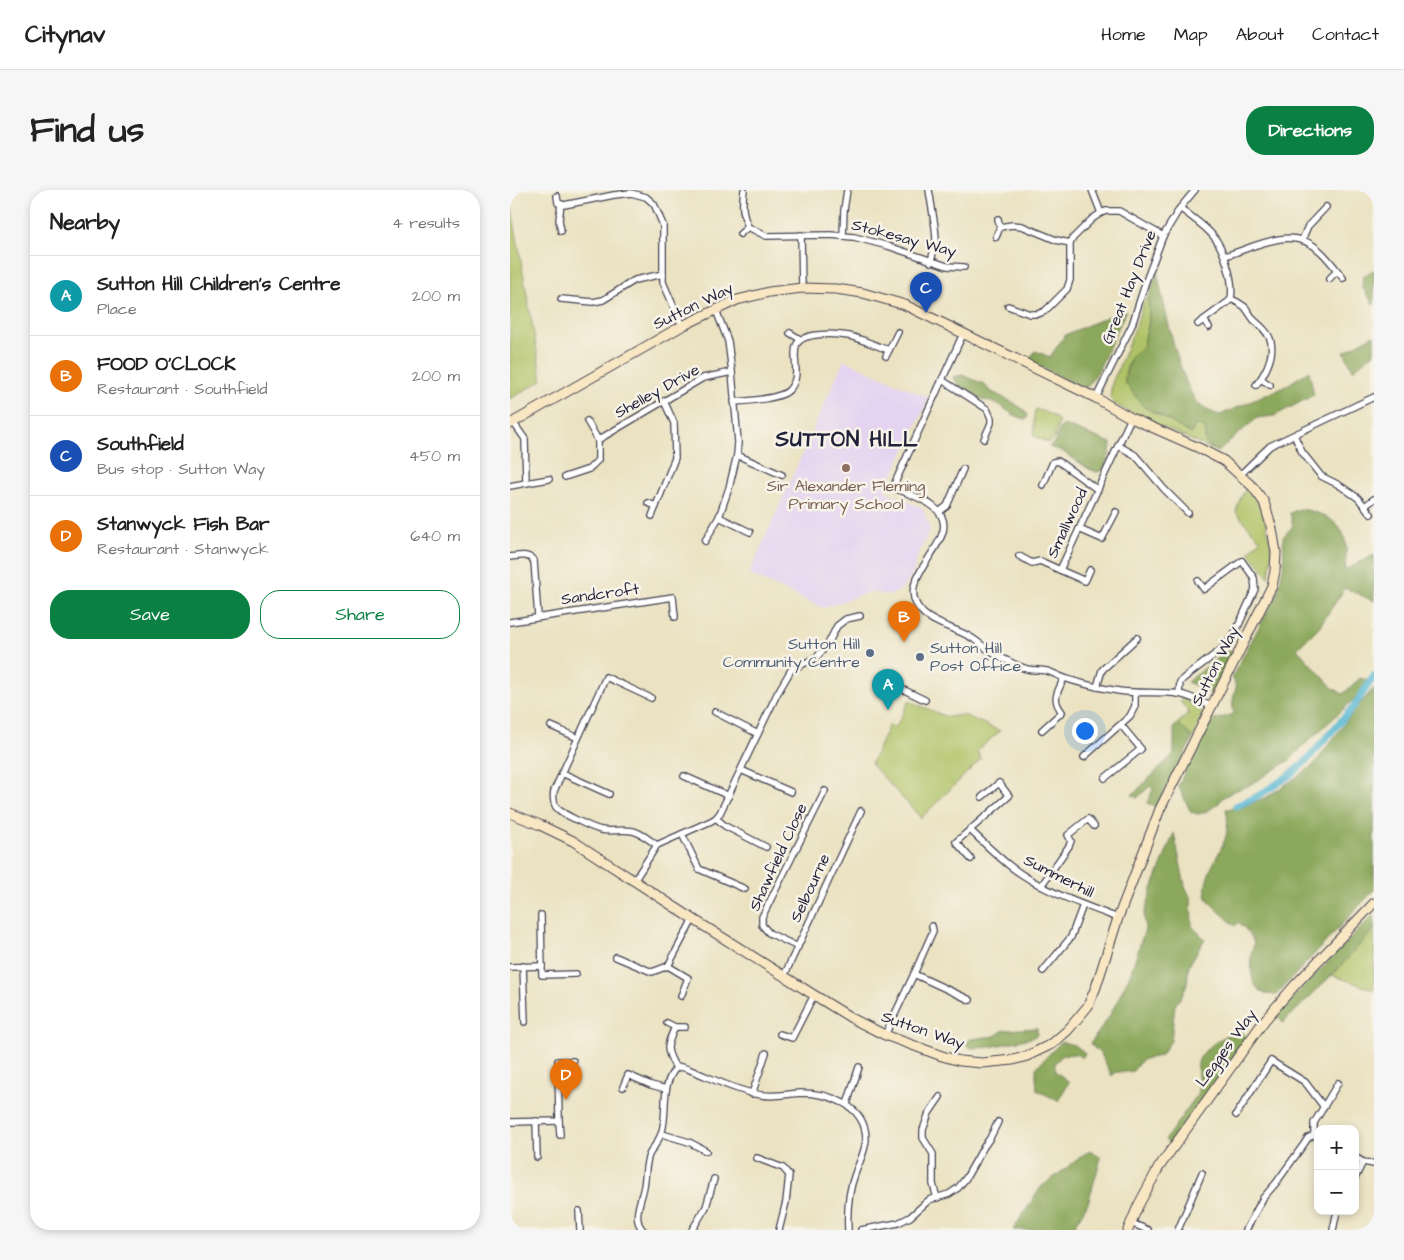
<!DOCTYPE html>
<html lang="en">
<head>
<meta charset="utf-8">
<style>
  body { margin:0; font-family:"Architects Daughter",sans-serif; background:#f6f6f6; color:#222 }
  .controls { position:absolute; right:15px; bottom:15px; display:grid; overflow:hidden; border-radius:10px; box-shadow:0 2px 8px #0003 }
  .controls button { width:45px; height:45px; display:grid; place-items:center; padding:0; border:0; border-bottom:1px solid #e0e0e0; background:#fff; color:#222; font:25px sans-serif }
  .you { position:absolute; left:574px; top:540px; width:18px; height:18px; margin:-12px; border:4px solid #fff; border-radius:50%; background:#1a73e8; box-shadow:0 0 0 8px #1a73e833 }
  .badge { display:grid; place-items:center; width:32px; height:32px; border-radius:50%; background:#0b8043; color:#fff; font-size:16px; font-weight:700 }
  .pin { position:absolute; translate:-50% -41px; filter:drop-shadow(0 1px 2px #0008) }
  .pin::after { content:''; position:absolute; top:26px; width:18px; height:15px; background:inherit; clip-path:polygon(0 0,100% 0,50% 100%) }
  .list { margin:0; padding:0; list-style:none }
  h2 { display:flex; justify-content:space-between; align-items:center; height:65px; margin:0; padding:0 20px; font-size:21px }
  h2 small { font-size:16px; font-weight:400; color:#767676 }
  .list li { display:grid; grid-template-columns:32px 1fr auto; gap:15px; align-items:center; box-sizing:border-box; height:80px; padding:0 20px; border-top:1px solid #e0e0e0 }
  .list b { display:block; font-size:19px; white-space:nowrap }
  .list p { margin:0; font-size:16px; white-space:nowrap; color:#767676 }
  .list em { font-size:16px; font-style:normal; color:#767676 }
  .actions { display:flex; gap:10px; padding:15px 20px }
  .actions a { flex:1; padding:11px 0; border:1px solid #0b8043; border-radius:20px; text-align:center; font-size:18px; color:#0b8043 }
  .actions .main { background:#0b8043; color:#fff }
  .map { position:relative; flex:none; width:864px; height:1040px; overflow:hidden; border-radius:20px }
  header { display:flex; align-items:center; gap:30px; box-sizing:border-box; height:70px; padding:0 25px; background:#fff; border-bottom:1px solid #e0e0e0 }
  header strong { font-size:24px }
  nav { display:flex; gap:28px; margin-inline-start:auto; font-size:18px }
  .intro { display:flex; align-items:center; justify-content:space-between; box-sizing:border-box; height:120px; padding:0 30px }
  h1 { margin:0; font-size:35px }
  .button { padding:12px 22px; border-radius:20px; background:#0b8043; color:#fff; font-size:18px; font-weight:700 }
  main { display:flex; gap:30px; padding:0 30px }
  aside { flex:1; background:#fff; border-radius:20px; box-shadow:0 2px 8px #0003 }
  .map>svg:first-child { display:block }
  .built { fill:#e4d3f1 }
  .green { fill:#b0c266; stroke:#697250 }
  .forest { fill:#8ca85b; stroke:#57654b }
  .lines { fill:none; stroke-linecap:round; stroke-linejoin:round }
  .canal { stroke:#56b8d4; stroke-width:7 }
  .street-casing { stroke:#403f4f; stroke-width:8 }
  .secondary-casing { stroke:#403f4f; stroke-width:11 }
  .street { stroke:#fff; stroke-width:5.5 }
  .secondary { stroke:#f9e7c3; stroke-width:9 }
  .education-dot { fill:#8d6e63; stroke:#f7f3e8; stroke-width:2 }
  .service-dot { fill:#5c6f8a; stroke:#f7f3e8; stroke-width:2 }
  .labels { text-anchor:middle; dominant-baseline:central; stroke-width:5; stroke-linejoin:round; paint-order:stroke }
  .street-label { font-size:16px; fill:#22223b; stroke:#f7f3e8 }
  .education-label { font-size:16px; fill:#785e54; stroke:#f7f3e8 }
  .service-label { font-size:16px; fill:#4e5e75; stroke:#f7f3e8; text-anchor:end }
  .district-label { font-size:21px; font-weight:bold; letter-spacing:1px; fill:#22223b; stroke:#f7f3e8 }
</style>
</head>
<body>
<header>
<strong>Citynav</strong>
<nav><a>Home</a><a>Map</a><a>About</a><a>Contact</a></nav>
</header>
<div class="intro"><h1>Find us</h1><a class="button">Directions</a></div>
<main>
<aside>
<h2>Nearby<small>4 results</small></h2>
<ul class="list">
<li><span class="badge" style="background:#0f9aa8">A</span><div><b>Sutton Hill Children's Centre</b><p>Place</p></div><em>200 m</em></li>
<li><span class="badge" style="background:#e8710a">B</span><div><b>FOOD O'CLOCK</b><p>Restaurant · Southfield</p></div><em>200 m</em></li>
<li><span class="badge" style="background:#1a4fb4">C</span><div><b>Southfield</b><p>Bus stop · Sutton Way</p></div><em>450 m</em></li>
<li><span class="badge" style="background:#e8710a">D</span><div><b>Stanwyck Fish Bar</b><p>Restaurant · Stanwyck</p></div><em>640 m</em></li>
</ul>
<div class="actions"><a class="main">Save</a><a>Share</a></div>
</aside>
<div class="map">
<svg width="864" height="1040" viewBox="0 0 864 1040">
  <rect width="100%" height="100%" fill="#f7f3e8"/>
  <filter id="ink" filterUnits="userSpaceOnUse"><feTurbulence type="fractalNoise" baseFrequency=".02" numOctaves="2"/><feDisplacementMap in="SourceGraphic" scale="10" xChannelSelector="R" yChannelSelector="G"/><feConvolveMatrix kernelMatrix="1 2 1 2 8 2 1 2 1" color-interpolation-filters="sRGB"/></filter>
  <filter id="wash" filterUnits="userSpaceOnUse"><feTurbulence type="fractalNoise" baseFrequency=".0096" numOctaves="4" result="noise"/><feDisplacementMap in="SourceGraphic" scale="20" xChannelSelector="R" yChannelSelector="G"/><feGaussianBlur stdDeviation="1.12" result="paint"/><feColorMatrix in="noise" values="0 0 0 0 0 0 0 0 0 0 0 0 0 0 0 0 0 1.4 0 .05"/><feComposite in="paint" operator="in"/></filter>
  <g filter="url(#wash)">
    <rect width="100%" height="100%" fill="#ebe2c1"/>
    <path class="built" d="M334,170l85,38 -44,93 37,17 8,21 -14,30 -2,11 -7,13 -9,9 -9,3 -8,-1 -9,-3 -49,17 -74,-34z"/>
    <g class="green">
      <path d="M0,8l32,182 -32,19z"/>
      <path d="M638,108l1,23 -6,27c-12,6 -19,20 -18,34l19,25 47,26 4,-10 11,6c-3,15 0,16 12,23l-91,-41 -12,-7 -5,-6 2,-15 24,-57 8,-25z"/>
      <path d="M526,219l16,6 7,6 -4,17 -7,5 -14,-7v-21z"/>
      <path d="M736,298l14,17 8,26 4,23 -3,23 -20,-25 11,-12 -24,-28 3,-11z"/>
      <path d="M674,509l19,14 -10,25 -15,-14 11,-11 -9,-12z"/>
      <path d="M399,511l38,16 17,-2 36,16 -23,20 4,8 -60,59 -50,-54 18,-39 5,2 3,-2z"/>
      <path d="M864,739v61l-42,-15z"/>
    </g>
    <g class="forest">
      <path d="M864,80v35l-12,-18 1,-11z"/>
      <path d="M647,82c6,28 24,121 45,135 5,4 13,6 18,8l64,-28 25,-16 5,24 -40,21 -17,2 -26,22 -13,12c-13,-8 -14,-8 -12,-23l-11,-5 -4,10 -31,-19 -16,-8 -19,-25v-4l5,-19 8,-9 5,-3 6,-26 -1,-23z"/>
      <path d="M616,121l-29,62 -11,15 -12,-4 -45,-23 6,-10 15,6 15,-22 44,-19z"/>
      <path d="M864,145v18l-21,17 -9,-18z"/>
      <path d="M452,185l22,9 6,7 24,12 9,6 5,6 -2,5 -14,-6 -14,-10 -14,-4 -25,-14 -6,-9z"/>
      <path d="M554,235l47,18 -1,10 -7,17 -6,2 -8,-3 -27,-18 -13,-4 7,-7 4,-12z"/>
      <path d="M790,319c21,3 44,12 46,37 1,8 -1,16 -1,24l29,-15v46l-29,-13 -26,39 -22,22 36,39 10,6 17,-16 13,4 -71,65 -11,12 -43,27 -14,5 -12,7 -3,5 -13,9 -8,2 -7,-2 -13,-26 32,-65 24,-7c-1,-4 -2,-9 -1,-13 1,-12 6,-11 -1,-24l46,-85 6,-29 -1,-26 10,-11 -3,-13z"/>
      <path d="M717,461l6,1 -21,41 -25,-11z"/>
      <path d="M864,498v202l-98,105c-19,-1 -24,-10 -25,-28 0,-3 -1,-8 0,-11 0,-5 4,-10 2,-15 -2,-7 -10,-14 -14,-19l-4,4c-6,-6 -25,-22 -28,-28 -7,-19 14,-44 19,-62 2,-9 2,-18 0,-27l16,-2 25,-10 46,-31 43,-58z"/>
      <path d="M679,523l-11,11 15,14 -37,69 -9,-4 6,-14 -3,-3 -13,12 -5,-3 42,-41v-27z"/>
      <path d="M664,643l11,53 6,13 1,27 13,13 -16,26 -2,19 -6,13 -6,8 -4,36 -11,15 -16,3 -6,5 -5,7 -5,1h-12l-4,4 -11,-22 -11,-10 19,-27 21,-42 15,-46 -1,-14 8,-26z"/>
      <path d="M864,724v15l-42,46 -49,48 -7,-9 50,-50z"/>
      <path d="M527,838v7l-6,3 -41,9 -19,1 -7,-4 7,-5 24,-3 9,-6z"/>
      <path d="M728,840l9,7 -76,108 -6,-5 32,-45c3,-11 0,-21 1,-32 2,-13 28,-29 40,-33z"/>
      <path d="M551,852l14,3 10,8 -3,5 -6,-4 -13,1 -8,8v8l14,11 -11,19 -21,-11 -1,-14v-8z"/>
      <path d="M580,960l11,8 -13,45 -12,20 -2,7h-61l28,-43z"/>
    </g>
    <g class="lines">
      <path class="canal" d="M726,616l18,-8 18,-11 18,-12 16,-14 48,-55 20,-30"/>
    </g>
  </g>
  <g filter="url(#ink)">
    <g class="lines">
      <g class="street-casing">
        <g id="street">
          <path d="M234,0c-2,14 -2,24 4,37l18,9 64,-1 24,2 34,9 59,20 17,1"/>
          <path d="M419,0l6,37 1,12 -5,23"/>
          <path d="M582,0l9,23"/>
          <path d="M47,6l1,7 6,2 50,-10 17,-2 15,4 8,7 9,21v57l19,44"/>
          <path d="M51,14l-2,16 2,11"/>
          <path d="M670,18c26,20 39,26 48,60 3,10 5,19 3,31"/>
          <path d="M490,37l12,-2 10,1 34,14 14,3"/>
          <path d="M230,44l8,-7"/>
          <path d="M291,45l1,53"/>
          <path d="M333,46l1,-26 3,-20"/>
          <path d="M486,47l4,-10 -2,-8"/>
          <path d="M792,50l6,-14 18,-19"/>
          <path d="M715,66c31,-9 67,-32 95,-5 9,8 16,18 23,27"/>
          <path d="M819,89l8,-8"/>
          <path d="M51,109l32,3 10,-2 32,-20 28,-6"/>
          <path d="M721,109c5,2 10,5 14,8 3,4 6,9 9,13 7,6 15,13 17,22 3,15 -6,32 -15,43"/>
          <path d="M498,116l22,8h8l7,-3 22,-22 3,-9v-37l3,-5 19,-19 9,-6 5,-2h13l44,25"/>
          <path d="M694,130l5,7"/>
          <path d="M688,134l30,-22 3,-3"/>
          <path d="M280,143l10,6"/>
          <path d="M453,144l-70,153c13,6 30,11 41,20 38,32 -50,70 -10,107 12,11 34,15 48,24 8,5 15,12 24,17 10,5 21,11 31,14 8,2 15,0 23,3 5,2 9,4 14,6 18,6 36,10 55,13 20,3 41,0 60,3 11,2 22,8 32,12"/>
          <path d="M376,166l12,-24"/>
          <path d="M751,189l9,6"/>
          <path d="M432,190l45,29 4,9v5l-7,16"/>
          <path d="M586,208l36,-73 14,-44 17,-45 17,-28 15,-18"/>
          <path d="M224,212c13,-1 47,-3 55,-12 13,-14 3,-29 7,-44 5,-15 41,-12 53,-10 13,3 27,10 40,14"/>
          <path d="M77,231l11,19"/>
          <path d="M784,245l8,17 19,24 18,9 19,13 13,16"/>
          <path d="M609,256l16,9 29,34 24,24"/>
          <path d="M227,265l45,20"/>
          <path d="M730,285l30,-29 104,-49"/>
          <path d="M55,287l24,-8 9,-9v-20l105,-62 29,-6"/>
          <path d="M16,293l23,-4"/>
          <path d="M533,295l10,-23 5,-1 40,29"/>
          <path d="M0,296l16,-3 -1,-44 -12,-17"/>
          <path d="M138,313l8,3"/>
          <path d="M855,316l9,-7"/>
          <path d="M429,322l8,-6 16,-37"/>
          <path d="M142,326l23,-58 -1,-35 -10,-22"/>
          <path d="M209,327l31,15"/>
          <path d="M569,339l23,10 14,-27"/>
          <path d="M195,351l14,-24 10,-29 8,-33 1,-13 -6,-70 -4,-31 -12,-31"/>
          <path d="M509,366l13,7 8,-2 20,9 71,-152"/>
          <path d="M0,367c8,-1 18,-4 24,4l4,56"/>
          <path d="M550,380l25,11 5,-11"/>
          <path d="M0,432l163,-25 2,20"/>
          <path d="M388,497l27,13"/>
          <path d="M587,497l5,-17 35,-32"/>
          <path d="M669,504l1,-12 4,-4 34,-26 9,-8 9,-13 19,-42 -1,-11 -12,-17 -38,28 -6,-8"/>
          <path d="M141,508l-45,-21 -52,114c-1,6 -1,11 2,16 4,6 36,21 45,23 10,2 21,-1 32,1 9,2 16,9 24,14"/>
          <path d="M205,522l43,22"/>
          <path d="M41,536l27,12"/>
          <path d="M532,540l20,-18c-11,-14 -4,-20 2,-34"/>
          <path d="M574,567l46,-41 5,-10v-13"/>
          <path d="M231,580l50,22"/>
          <path d="M52,583l47,21"/>
          <path d="M174,586l45,20"/>
          <path d="M595,588l36,-29 -20,-24"/>
          <path d="M206,628l9,8 41,21"/>
          <path d="M460,640c13,12 26,25 40,36 32,25 71,38 108,52"/>
          <path d="M172,644l17,35 46,20"/>
          <path d="M461,669l-15,-17 53,-46 -10,-13 -17,14"/>
          <path d="M124,691l23,-36 54,-24 5,-3 4,-5 57,-119 14,-24 3,-2 22,-10 12,-14 9,-18 9,-7 14,-3"/>
          <path d="M531,696l28,-40 2,-5 -3,-6 20,-16 6,7"/>
          <path d="M31,725l1,60 34,-1"/>
          <path d="M288,757l-29,-14 -7,-8v-8l63,-126"/>
          <path d="M106,767l36,15 16,-6 25,-47"/>
          <path d="M13,776l2,56"/>
          <path d="M158,776l20,12 -7,18"/>
          <path d="M0,777l32,-1"/>
          <path d="M533,781l28,-34 12,-32"/>
          <path d="M404,784l56,26"/>
          <path d="M274,786l77,-165"/>
          <path d="M157,833l8,4h10"/>
          <path d="M165,837c-9,20 -10,22 1,41"/>
          <path d="M270,844l12,4 22,-43"/>
          <path d="M375,845l29,-61 19,-43 -1,-5"/>
          <path d="M113,897l5,-12 23,10 15,4"/>
          <path d="M242,904l14,-41"/>
          <path d="M337,914l12,-37"/>
          <path d="M726,925l35,-54 34,21 19,25"/>
          <path d="M26,931l1,36"/>
          <path d="M49,931l1,14"/>
          <path d="M0,932l49,-1 -1,-60h15"/>
          <path d="M152,944l27,8 17,9"/>
          <path d="M804,945v-12l24,-40"/>
          <path d="M845,967l8,5 11,2"/>
          <path d="M247,968l26,10 6,7 -3,27 -7,28"/>
          <path d="M845,988l8,-16"/>
          <path d="M427,1008l-4,-14v-30l-10,-16v-8l6,-17 11,-16"/>
          <path d="M69,1021l1,19"/>
          <path d="M621,1033l17,7"/>
          <path d="M133,1040c-12,-12 -1,-30 1,-44 2,-10 1,-22 5,-31 4,-8 11,-15 13,-24 6,-21 -2,-45 14,-63l5,-1 7,2c21,8 46,21 68,25 15,4 30,0 45,-1 28,0 64,12 65,45 0,13 -7,24 -11,36 -7,18 -8,37 -7,56"/>
          <path d="M182,1040l14,-23 8,-28"/>
          <path d="M351,1040l37,-7 12,-6 19,-17 20,-6 9,-6 8,-10 17,-30 7,-10 8,-16"/>
          <path d="M668,1040l24,-57"/>
          <path d="M736,1040l17,-32 13,-15 28,-39 4,-6 6,-3 4,1"/>
          <path d="M823,1040l4,-19"/>
        </g>
      </g>
      <g class="secondary-casing">
        <g id="secondary">
          <path d="M0,234l172,-98 55,-26 32,-8 33,-4 34,1 27,4 42,12 191,93 35,20 68,30 25,13 29,26 11,15 8,27 4,23 -1,19 -3,15 -112,223 -42,109 -22,69 -8,19 -20,24 -16,14 -25,12 -14,4 -31,3 -22,-2 -18,-5 -57,-21 -32,-16 -39,-24 -121,-76 -120,-78 -33,-16 -30,-12"/>
          <path d="M618,1040l10,-24 21,-39 105,-146 31,-36 79,-82"/>
        </g>
      </g>
      <use href="#street" class="street"/>
      <use href="#secondary" class="secondary"/>
    </g>
  </g>
  <circle class="education-dot" cx="336" cy="278" r="5"/>
  <g class="service-dot">
    <circle cx="360" cy="463" r="5"/>
    <circle cx="410" cy="467" r="5"/>
  </g>
  <g class="labels">
    <g class="street-label">
      <text transform="translate(394 48) rotate(15)">Stokesay Way</text>
      <text transform="translate(619 97) rotate(-68)">Great Hay Drive</text>
      <text transform="translate(183 116) rotate(-26)">Sutton Way</text>
      <text transform="translate(147 201) rotate(-29)">Shelley Drive</text>
      <text transform="translate(557 333) rotate(-65)">Smallwood</text>
      <text transform="translate(90 404) rotate(-8)">Sandcroft</text>
      <text transform="translate(705 476) rotate(-63)">Sutton Way</text>
      <text transform="translate(268 667) rotate(-65)">Shawfield Close</text>
      <text transform="translate(549 686) rotate(27)">Summerhill</text>
      <text transform="translate(300 698) rotate(-65)">Selbourne</text>
      <text transform="translate(413 840) rotate(19)">Sutton Way</text>
      <text transform="translate(716 858) rotate(-54)">Legges Way</text>
    </g>
    <g class="education-label">
      <text x="336" y="296">Sir Alexander Fleming<tspan x="336" dy="18">Primary School</tspan></text>
    </g>
    <g class="service-label">
      <text x="350" y="454">Sutton Hill<tspan x="350" dy="18">Community Centre</tspan></text>
      <text x="420" y="458" text-anchor="start">Sutton Hill<tspan x="420" dy="18">Post Office</tspan></text>
    </g>
    <g class="district-label">
      <text x="337" y="249">SUTTON HILL</text>
    </g>
  </g>
</svg>
<div class="controls">
<button>+</button>
<button>−</button>
</div>
<div class="you"></div>
<div class="pin badge" style="left:378px;top:520px;background:#0f9aa8">A</div>
<div class="pin badge" style="left:394px;top:452px;background:#e8710a">B</div>
<div class="pin badge" style="left:416px;top:123px;background:#1a4fb4">C</div>
<div class="pin badge" style="left:56px;top:910px;background:#e8710a">D</div>
</div>
</main>
</body>
</html>
